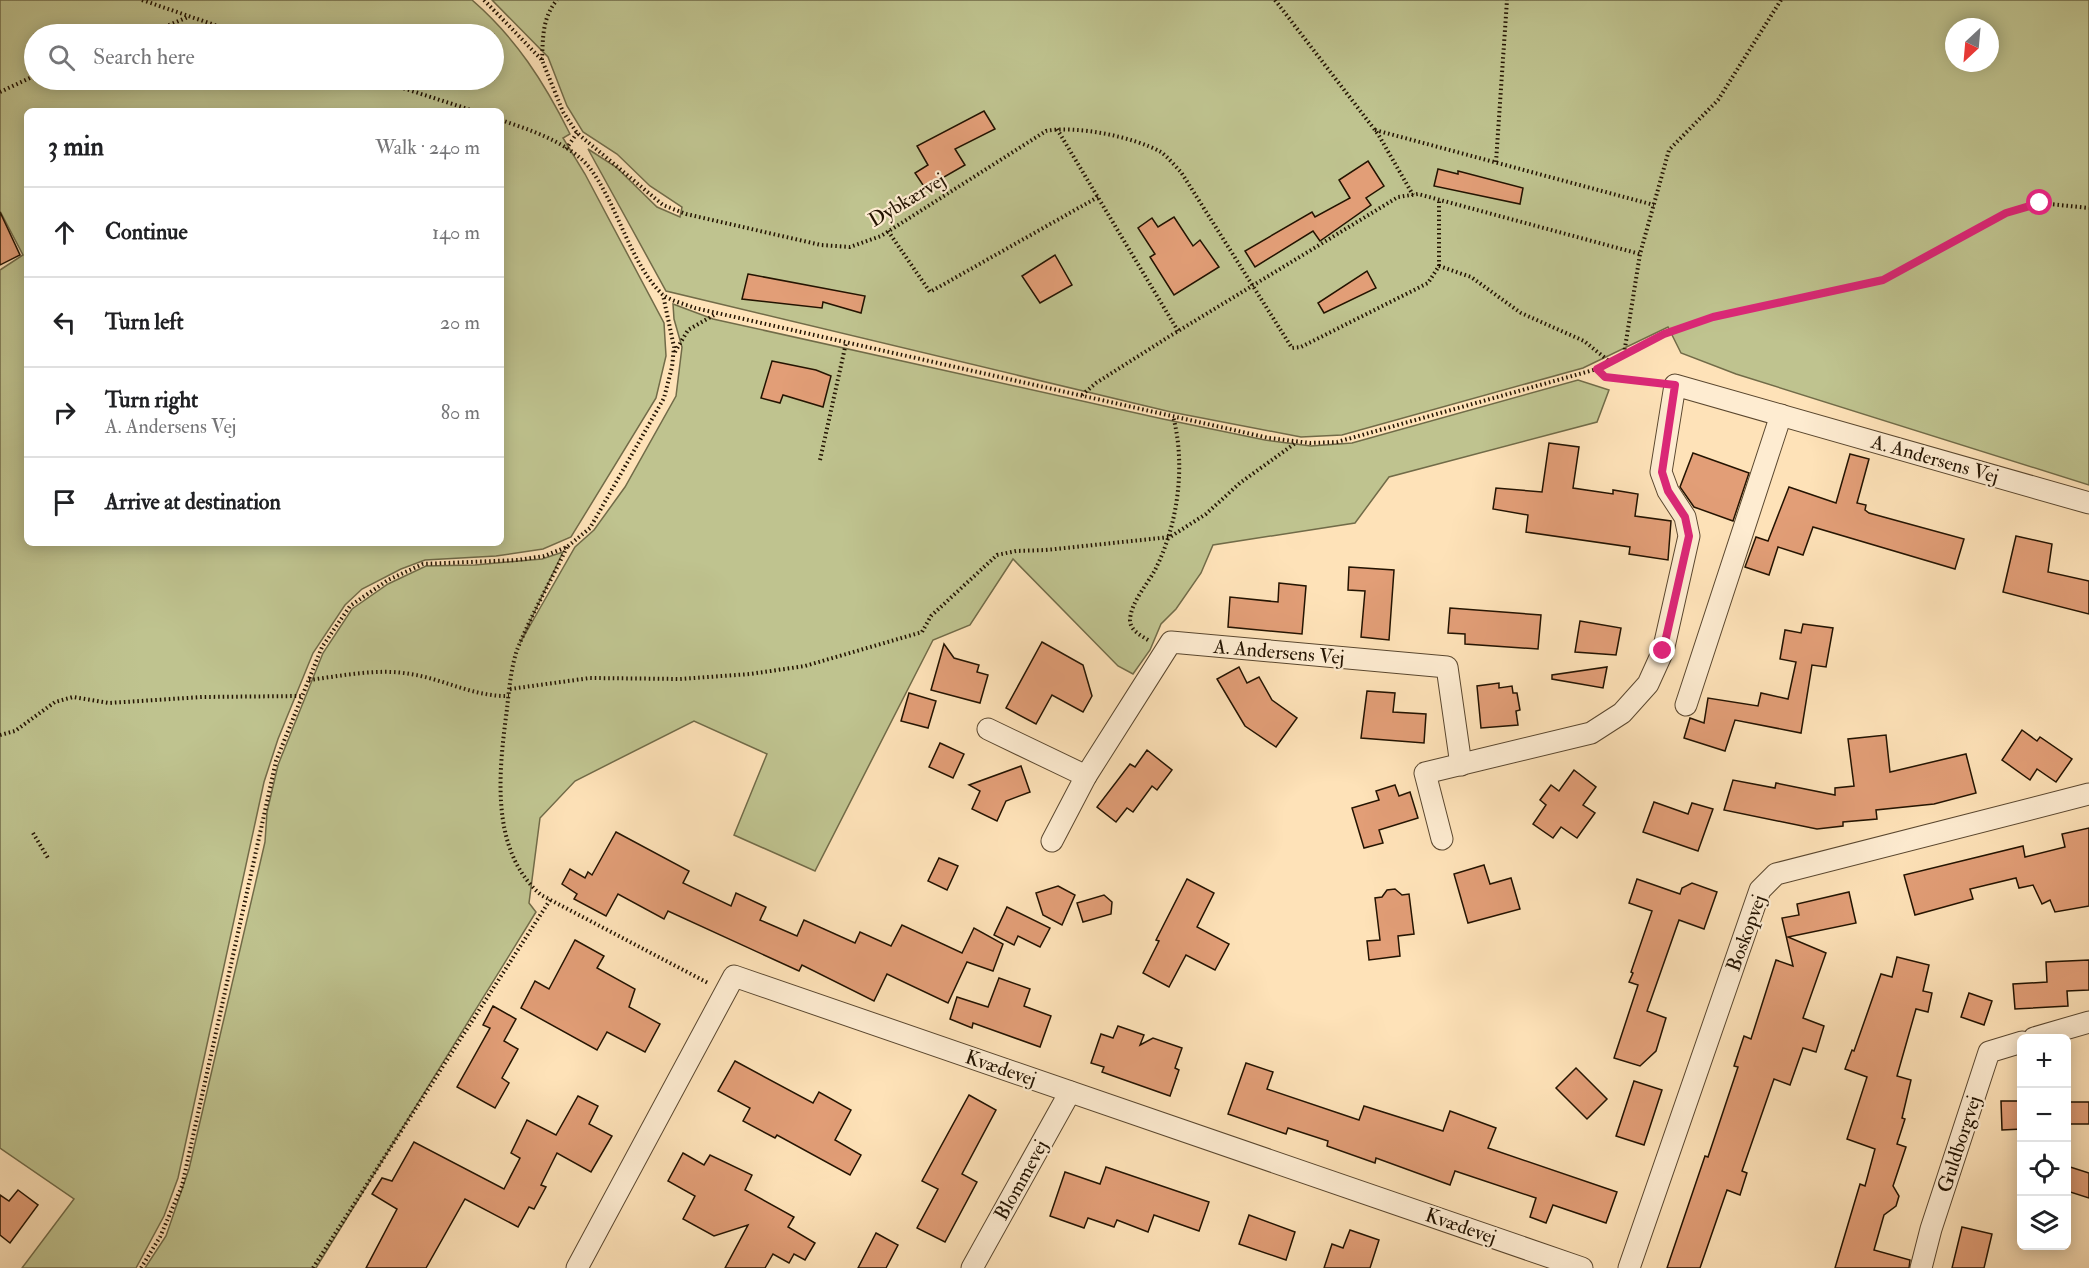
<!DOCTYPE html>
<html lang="en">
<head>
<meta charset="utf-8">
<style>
  body { margin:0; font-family:"IM FELL Double Pica",serif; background:#f2f2f2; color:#202124 }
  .controls { position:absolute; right:18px; bottom:18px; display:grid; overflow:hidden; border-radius:9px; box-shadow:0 3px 15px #0003 }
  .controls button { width:54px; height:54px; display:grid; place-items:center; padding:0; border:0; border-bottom:2px solid #e0e0e0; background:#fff; color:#202124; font:30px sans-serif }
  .compass { position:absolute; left:1945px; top:18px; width:54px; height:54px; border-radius:50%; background:#fff; box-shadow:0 3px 15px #0003; rotate:206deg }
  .stop { position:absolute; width:18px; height:18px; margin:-14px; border:4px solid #db2777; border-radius:50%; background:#fff }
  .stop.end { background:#db2777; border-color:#fff; box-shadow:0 2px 6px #0008 }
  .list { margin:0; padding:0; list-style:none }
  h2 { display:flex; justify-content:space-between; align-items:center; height:78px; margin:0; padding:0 24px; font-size:26px }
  h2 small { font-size:20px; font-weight:400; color:#757577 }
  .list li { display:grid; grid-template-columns:39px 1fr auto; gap:18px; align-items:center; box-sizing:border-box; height:90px; padding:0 24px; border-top:2px solid #e0e0e0 }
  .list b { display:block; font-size:22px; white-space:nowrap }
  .list p { margin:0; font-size:20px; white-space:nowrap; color:#757577 }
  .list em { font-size:20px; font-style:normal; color:#757577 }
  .icon { flex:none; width:33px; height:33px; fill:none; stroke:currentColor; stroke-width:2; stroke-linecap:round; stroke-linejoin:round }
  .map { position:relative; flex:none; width:2089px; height:1268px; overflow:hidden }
  .search { position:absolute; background:#fff; box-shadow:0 3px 15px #0003; left:24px; top:24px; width:480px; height:66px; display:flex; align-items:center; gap:15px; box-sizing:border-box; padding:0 21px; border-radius:33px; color:#757577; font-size:22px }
  .panel { position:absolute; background:#fff; box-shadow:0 3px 15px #0003; left:24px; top:108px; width:480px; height:438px; border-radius:9px }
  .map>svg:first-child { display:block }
  .green { fill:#bfc38f; stroke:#716b48; stroke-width:1.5; fill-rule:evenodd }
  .building { fill:#e29e77; stroke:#231301; stroke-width:1.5 }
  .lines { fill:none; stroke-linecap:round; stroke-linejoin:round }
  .minor-casing { stroke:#5a472f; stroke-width:23 }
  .path { stroke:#231301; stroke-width:4; stroke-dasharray:1.5 3; stroke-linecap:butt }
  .minor { stroke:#feecd1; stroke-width:21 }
  .route { stroke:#db2777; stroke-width:8 }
  .labels { text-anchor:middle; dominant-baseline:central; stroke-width:4.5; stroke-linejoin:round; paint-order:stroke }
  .street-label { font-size:20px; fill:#231301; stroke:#feecd1 }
</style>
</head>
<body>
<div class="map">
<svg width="2089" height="1268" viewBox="0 0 2089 1268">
  <rect width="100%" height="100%" fill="#fee2b8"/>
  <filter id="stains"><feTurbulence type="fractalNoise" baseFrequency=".00333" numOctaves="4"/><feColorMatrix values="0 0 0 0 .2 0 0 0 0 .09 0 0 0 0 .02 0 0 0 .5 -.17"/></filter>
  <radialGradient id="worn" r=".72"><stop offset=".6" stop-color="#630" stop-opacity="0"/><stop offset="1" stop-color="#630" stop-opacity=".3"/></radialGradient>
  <g class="green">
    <path d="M0,0h472c44,38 72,82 98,134l-7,4 22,36 79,149 2,33 -10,42 -85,139 -28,12 -47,7 -71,4 -24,9 -39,20 -17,16 -32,48 -35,86 -14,43 -86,396 -14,38 -28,52h-114l52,-69 -74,-51v-878l23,-15 -23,-44zM494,34v46h-460v-46zM27,111h474v432h-474z"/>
    <path d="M492,0h1597v485l-353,-111 -55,-21 -13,-26 -85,41 -241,67 -41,2 -130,-25 -505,-121 -78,-142 28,18 41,40 23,10 2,-10 -32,-21 -33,-32 -34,-22 -16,-26 -19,-49zM1954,27h36v36h-36z"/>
    <path d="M673,304l40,15 450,100 102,21 46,6 41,-3 226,-63 31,10 -12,32 -208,55 -34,46 -142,22 -12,28 -25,36 -15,15 -11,26 -17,24 -15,-8 -105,-107 -43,66 -37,15 -118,231 -81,-36 33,-81 -73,-33 -119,60 -35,37 -11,85 7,9 -220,356h-171l21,-32 23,-67 76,-327 2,-30 11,-47 45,-112 29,-44 36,-25 38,-18 49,-1 67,-6 21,-7 -43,91 55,-96 19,-17 31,-43 51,-91 6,-49 -8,-28z"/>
  </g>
  <g class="building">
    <path d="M984,111l11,18 -40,20 10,16 -40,23 -10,-15 13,-8 -11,-19z"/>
    <path d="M1368,161l16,25 -18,12 5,7 -51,36 -7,-10 -58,36 -10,-16 67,-39 3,5 35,-19 -11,-18z"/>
    <path d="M1438,169l20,5v-3l65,17 -3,16 -86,-18z"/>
    <path d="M0,212l20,43 -20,10z"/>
    <path d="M1174,217l19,29 7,-6 19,27 -45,28 -24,-38 5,-3 -17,-26 14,-10 6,9z"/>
    <path d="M1055,255l17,30 -32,18 -18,-27z"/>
    <path d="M1367,271l9,17 -52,25 -6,-10z"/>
    <path d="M748,274l117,22 -4,17 -38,-11 -1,6 -80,-9z"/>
    <path d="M772,361l44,9 15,6 -8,31 -40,-12 -3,8 -19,-5z"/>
    <path d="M1549,443l30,4 -6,41 40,6v-4l25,4 -3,22 36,5 -3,39 -39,-6 1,-7 -104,-15 2,-17 -35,-6 3,-21 46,4z"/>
    <path d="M1693,453l56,20 -16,48 -39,-14 -14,-20z"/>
    <path d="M1850,454l19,5 -12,44 9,2 -1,5 4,3 95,26 -9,30 -142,-42 -10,28 -25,-8 -9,28 -24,-8 11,-30 12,4 21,-54 47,16z"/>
    <path d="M2016,536l36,8 -4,28 41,9v33l-86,-22z"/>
    <path d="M1349,567l45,3 -5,70 -28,-3 4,-46 -17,-1z"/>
    <path d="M1279,583l27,3 -4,48 -74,-7 2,-30 48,5z"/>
    <path d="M1450,608l91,7 -3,34 -73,-5v-10l-17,-1z"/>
    <path d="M1580,621l41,7 -5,27 -41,-3z"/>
    <path d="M1803,624l30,4 -7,39 -14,-2 -11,68 -66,-13 -10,31 -41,-13 6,-20 14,5 4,-25 50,8 3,-13 27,6 8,-37 -16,-3 5,-29 16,3z"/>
    <path d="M1042,642l41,23 9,31 -9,16 -31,-17 -16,29 -30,-16z"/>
    <path d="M944,644l10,14 25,7 -2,7 11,3 -8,28 -49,-13z"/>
    <path d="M1239,667l8,16 12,-6 13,23 25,18 -21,29 -31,-21 -28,-47z"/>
    <path d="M1607,667l-4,21 -51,-9v-4z"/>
    <path d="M1499,683v5l13,-2 1,7h4l3,17 -4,1 2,14 -37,3 -4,-42z"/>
    <path d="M1367,691l28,2 -2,19 33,2 -2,29 -63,-5z"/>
    <path d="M909,693l27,8 -8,27 -27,-7z"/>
    <path d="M2022,730l15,11 3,-4 32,22 -16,23 -19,-13 -7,11 -28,-20z"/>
    <path d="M1886,735l4,37 76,-18 10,39 -42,11 -58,6 1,9 -34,3v4l-26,3 -93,-19 9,-30 42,8 1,-5 59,12v-7l19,-2 -6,-47z"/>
    <path d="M940,743l24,11 -11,24 -24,-11z"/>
    <path d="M1147,750l25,20 -15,20 -5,-4 -19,26 -6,-4 -11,14 -19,-15 33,-43 5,3z"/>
    <path d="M1021,766l9,26 -24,9 -9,20 -25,-12 8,-18 -11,-6z"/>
    <path d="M1574,770l22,17 -13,18 12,8 -18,25 -16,-11 -8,11 -20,-14 13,-19 -6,-5 11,-15 8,6z"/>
    <path d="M1395,785l4,11 11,-4 8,26 -39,12 4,13 -19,5 -12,-40 27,-8 -3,-9z"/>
    <path d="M1654,802l34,12 4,-11 21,6 -15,42 -55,-19z"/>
    <path d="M2089,828v78l-34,6 -5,-12 -8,4 -9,-19 -14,3 -3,-10 -46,11 3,10 -58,16 -11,-40 119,-29 2,11 40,-10 -3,-13z"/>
    <path d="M616,832l73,39 -6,12 48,23 5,-13 30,14 -6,13 37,16 7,-16 51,23 5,-11 31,14 11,-21 60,28 12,-25 29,16 -10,27 -26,-9 -19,41 -61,-29 -13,27 -72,-36 -3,6 -131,-60 -4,8 -46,-25 -12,22 -32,-17 3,-5 -15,-10 8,-15 15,9 3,-6 4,3z"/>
    <path d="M939,858l19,8 -11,24 -19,-9z"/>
    <path d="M1484,865l6,19 21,-6 9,31 -52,14 -14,-49z"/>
    <path d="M1187,879l27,14 -17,34 32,17 -14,26 -29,-15 -17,32 -26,-14 16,-32 -3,-1z"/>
    <path d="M1637,879l43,15 2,-6 10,-5 25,9 -13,37 -25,-9 -32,91 19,7 -10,33 -16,15 -26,-8 24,-73 -9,-3 4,-9 -2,-1 21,-61 -23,-8z"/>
    <path d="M1058,886l17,9 -13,30 -19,-10 -7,-22z"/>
    <path d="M1395,889l7,6 7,-1 5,40 -16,2 2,20 -31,4 -2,-19 13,-1 -5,-42 7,-1 5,-7z"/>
    <path d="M1849,892l7,31 -68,14 38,16 -23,65 21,8 -8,26 -13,-4 -13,37 -16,-6 -32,92 5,2 -7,22 -13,-5 -27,78h-33l38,-112 3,1 30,-90 -4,-1 10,-30 7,3 25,-79 17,6 -11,-48 17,-3 -2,-11z"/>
    <path d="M1104,895l8,7 -1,12 -28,8 -6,-19z"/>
    <path d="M1007,907l43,21 -10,19 -22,-11 -4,9 -20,-10z"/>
    <path d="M575,940l29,16 -7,12 38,21 -6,18 31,17 -15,28 -38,-20 -10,18 -76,-42 14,-27 14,8z"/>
    <path d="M1897,957l32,8 -6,26 9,2 -4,19 -12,-3 -19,67 14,4 -9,38 3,1 -8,25 9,3 -13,39 6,10 -3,10 -12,9 -10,35 36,10 -1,8h-74l25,-84 5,2 10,-37 -28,-10 20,-62 -22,-8 7,-19 2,1 27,-77 11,3z"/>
    <path d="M2089,960v30l-22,1 1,15 -53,3 -2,-25 34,-2 -1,-20z"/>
    <path d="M999,978l31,11 -6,17 27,10 -11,31 -67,-24 -1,5 -22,-9 7,-22 31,10z"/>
    <path d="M1969,993l23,8 -8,24 -23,-8z"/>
    <path d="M493,1006l23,13 -12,22 14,8 -16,29 7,5 -14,25 -38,-21 33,-59 -7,-3z"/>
    <path d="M1118,1026l26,9 -4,10 13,-7 29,10 -7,20 4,2 -9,26 -68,-24 2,-5 -13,-4 10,-29 12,4z"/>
    <path d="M735,1061l78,42 6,-11 32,18 -16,30 26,15 -11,20 -73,-40 -2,3 -32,-17 7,-13 -32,-17z"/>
    <path d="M1246,1063l27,9 -6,17 92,31 5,-14 79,25 7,-20 46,17 -8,20 129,44 -11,31 -53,-18 -7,18 -16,-6 6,-19 -81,-27 -5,14 -74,-27 -1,5 -48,-17 1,-5 -40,-13 -2,6 -58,-20z"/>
    <path d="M1576,1068l31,31 -20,20 -31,-31z"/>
    <path d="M1634,1081l28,9 -18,55 -28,-9z"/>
    <path d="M969,1095l27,15 -34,64 15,8 -32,60 -28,-14 21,-39 -16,-8z"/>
    <path d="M578,1096l20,10 -9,18 23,12 -21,36 -34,-19 -16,32 5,2 -12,22 -5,-2 -11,20 -53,-28 -39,69h-60l31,-59 -25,-15 10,-16 10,3 22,-39 90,47 16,-31 -9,-5 16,-33 29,15z"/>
    <path d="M2001,1101h21v28l-20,1z"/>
    <rect x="2067" y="1102" width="22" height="22"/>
    <path d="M683,1153l21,12 6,-10 42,20 -7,15 49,27 -6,10 27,16 -10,17 -11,-6 -5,9 -16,-9 -8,14h-40l23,-43 -34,11 -31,-17 12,-23 -27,-15z"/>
    <path d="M2067,1166l22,7v25l-22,-7z"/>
    <path d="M1106,1167l103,35 -10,29 -45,-16 -6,17 -31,-12 -3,7 -26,-9 -4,10 -34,-12 15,-44 35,12z"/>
    <path d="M18,1190l20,15 -28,38 -10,-8v-40l9,6z"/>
    <path d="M1249,1215l46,17 -9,28 -47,-16z"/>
    <path d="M1962,1227l30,7 -8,34h-32z"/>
    <path d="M1350,1230l29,10 -9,28h-46l8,-24 11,4z"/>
    <path d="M876,1233l22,12 -12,23h-28z"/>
  </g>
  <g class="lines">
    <g class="minor-casing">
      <g id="minor">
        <path d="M1686,705l95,-290"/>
        <path d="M988,729l98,47"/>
        <path d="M1442,839l-17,-66 166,-40 31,-20 26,-29 15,-33 26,-115 -4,-19 -17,-26 -7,-19 14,-87 414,118"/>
        <path d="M1052,841l34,-65 85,-134 276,25 14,98"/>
        <path d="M2034,1038l55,-16"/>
        <path d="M577,1268l157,-292 848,292"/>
        <path d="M972,1268l98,-176"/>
        <path d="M1629,1268l131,-378 16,-16 313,-80"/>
        <path d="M1921,1268l10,-39 58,-177 33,-10"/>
      </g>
    </g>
    <g class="path">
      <path d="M142,0l99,34"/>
      <path d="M484,0l58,60 21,52 14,21 86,72 23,9 135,31 29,2 31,-11 165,-105c30,-6 88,6 115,21 7,5 14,14 20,20l111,176 9,-1 127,-64 11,-17 32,11 50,36 63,28 26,21"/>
      <path d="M1275,0l103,134 35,61"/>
      <path d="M148,34l40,-17"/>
      <path d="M542,60c1,-22 0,-42 15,-60"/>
      <path d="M378,80l96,31"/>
      <path d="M0,92l34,-16"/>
      <path d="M501,120c29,10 67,22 88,47 28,36 41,96 73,127 8,7 23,10 33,14l574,130 41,5 27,-1 260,-73 67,-35 49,-17 170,-37 123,-67 34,-10 49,5"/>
      <path d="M1057,129l121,202"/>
      <path d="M1375,130l279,75"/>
      <path d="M566,149l11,-16"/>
      <path d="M1496,162l11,-162"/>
      <path d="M888,231l42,61 168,-95"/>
      <path d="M1439,266v-66"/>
      <path d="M675,352l13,-22 28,-16"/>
      <path d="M1624,354l16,-100 29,-104 49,-50 63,-100"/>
      <path d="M1597,369l8,8 48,5"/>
      <path d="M1082,395l14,-12 74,-47 228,-139 20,-3 222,60"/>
      <path d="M820,460l26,-117"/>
      <path d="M567,547c-16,34 -36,68 -50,103 -6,18 -8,40 -10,59 -8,61 -18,141 34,186l167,88"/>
      <path d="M1148,640c-8,-5 -18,-10 -18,-20 1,-18 17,-35 25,-50 23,-45 31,-105 18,-154"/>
      <path d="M309,680c32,-4 69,-12 101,-6 34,5 64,23 99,22"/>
      <path d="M510,689l80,-11 90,1 70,-5 55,-8 117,-34 9,-16 66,-61 19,-4 30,-1 124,-13 36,-23 34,-31 57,-41"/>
      <path d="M0,735l15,-4 40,-29 18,-5 36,6 93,-6 100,-1"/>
      <path d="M33,833l15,25"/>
      <path d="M141,1268l19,-31 22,-51 94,-425 46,-114 28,-41 38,-26 35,-16 95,-4 26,-4 23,-9 23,-19 74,-130 8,-31 2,-20 -11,-52"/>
      <path d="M313,1268l237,-368"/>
    </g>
    <use href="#minor" class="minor"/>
  </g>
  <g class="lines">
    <path class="route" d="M1663,651l26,-115 -4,-19 -17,-26 -6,-19 13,-87 -70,-8 -8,-8 67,-35 49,-17 170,-37 123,-67 34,-10"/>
  </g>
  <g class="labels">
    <g class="street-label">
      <text transform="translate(907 200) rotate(-31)">Dybkærvej</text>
      <text transform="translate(1935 459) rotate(16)">A. Andersens Vej</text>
      <text transform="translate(1279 652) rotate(5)">A. Andersens Vej</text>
      <text transform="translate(1746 933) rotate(-70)">Boskopvej</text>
      <text transform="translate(1001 1068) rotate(19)">Kvædevej</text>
      <text transform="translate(1959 1144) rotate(-72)">Guldborgvej</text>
      <text transform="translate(1021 1180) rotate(-61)">Blommevej</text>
      <text transform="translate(1461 1226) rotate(19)">Kvædevej</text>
    </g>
  </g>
  <rect width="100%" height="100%" filter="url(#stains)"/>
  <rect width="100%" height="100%" fill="url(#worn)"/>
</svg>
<div class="controls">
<button>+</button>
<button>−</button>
<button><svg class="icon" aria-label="locate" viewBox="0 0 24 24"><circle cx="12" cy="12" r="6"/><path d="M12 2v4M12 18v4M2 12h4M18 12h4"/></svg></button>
<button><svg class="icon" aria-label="layers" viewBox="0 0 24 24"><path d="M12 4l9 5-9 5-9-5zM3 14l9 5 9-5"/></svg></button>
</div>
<svg class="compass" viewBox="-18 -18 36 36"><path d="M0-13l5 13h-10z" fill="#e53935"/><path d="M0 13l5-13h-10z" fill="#757577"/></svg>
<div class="stop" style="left:2040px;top:203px"></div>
<div class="stop end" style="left:1663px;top:651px"></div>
<div class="search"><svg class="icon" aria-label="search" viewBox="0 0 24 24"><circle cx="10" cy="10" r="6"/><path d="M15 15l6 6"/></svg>Search here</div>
<section class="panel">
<h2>3 min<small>Walk · 240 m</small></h2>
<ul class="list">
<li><svg class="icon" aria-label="ahead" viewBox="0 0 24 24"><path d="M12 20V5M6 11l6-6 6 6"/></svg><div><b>Continue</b></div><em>140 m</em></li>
<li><svg class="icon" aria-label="left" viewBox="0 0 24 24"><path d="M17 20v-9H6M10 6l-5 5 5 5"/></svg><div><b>Turn left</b></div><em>20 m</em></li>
<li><svg class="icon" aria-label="right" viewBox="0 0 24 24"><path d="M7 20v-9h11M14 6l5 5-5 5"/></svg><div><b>Turn right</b><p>A. Andersens Vej</p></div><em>80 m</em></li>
<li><svg class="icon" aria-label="arrive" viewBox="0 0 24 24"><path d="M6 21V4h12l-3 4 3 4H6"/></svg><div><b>Arrive at destination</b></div></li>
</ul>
</section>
</div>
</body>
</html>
